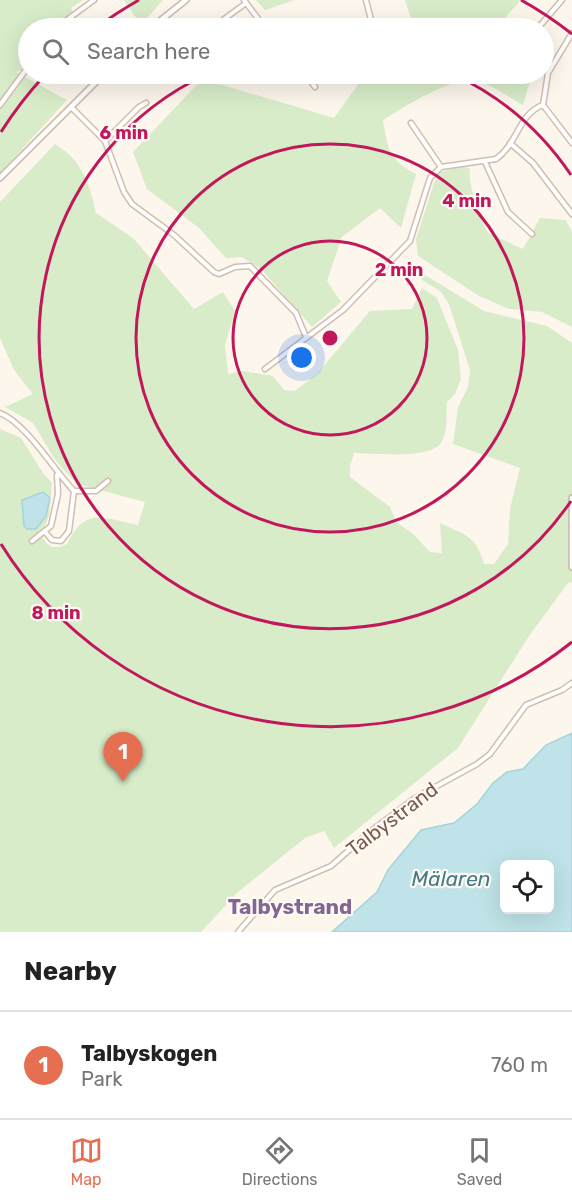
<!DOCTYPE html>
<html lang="en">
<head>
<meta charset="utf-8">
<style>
  body { margin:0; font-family:Rubik,sans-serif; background:#f2f2f2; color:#222 }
  .controls { position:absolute; right:18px; bottom:18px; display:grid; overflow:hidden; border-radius:9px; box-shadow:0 6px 24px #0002 }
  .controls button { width:54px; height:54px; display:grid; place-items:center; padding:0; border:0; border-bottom:2px solid #e0e0e0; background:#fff; color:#222; font:30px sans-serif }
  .you { position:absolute; left:302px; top:358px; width:21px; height:21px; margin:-15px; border:4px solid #fff; border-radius:50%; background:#1a73e8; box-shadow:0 0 0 9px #1a73e833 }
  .badge { display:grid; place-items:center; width:39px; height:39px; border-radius:50%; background:#e76f51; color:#fff; font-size:20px; font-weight:700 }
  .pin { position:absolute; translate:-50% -50px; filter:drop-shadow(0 2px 3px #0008) }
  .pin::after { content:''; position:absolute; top:32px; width:21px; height:18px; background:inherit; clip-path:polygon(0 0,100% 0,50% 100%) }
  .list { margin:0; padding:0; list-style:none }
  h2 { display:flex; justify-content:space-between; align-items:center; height:78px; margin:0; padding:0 24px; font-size:26px }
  h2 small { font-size:20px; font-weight:400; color:#767676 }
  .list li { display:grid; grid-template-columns:39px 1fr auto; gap:18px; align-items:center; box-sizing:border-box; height:108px; padding:0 24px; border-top:2px solid #e0e0e0 }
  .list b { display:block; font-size:22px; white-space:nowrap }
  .list p { margin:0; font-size:20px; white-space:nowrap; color:#767676 }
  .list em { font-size:20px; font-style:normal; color:#767676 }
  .icon { flex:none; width:33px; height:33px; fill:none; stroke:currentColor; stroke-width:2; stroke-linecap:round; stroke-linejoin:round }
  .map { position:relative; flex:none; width:572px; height:932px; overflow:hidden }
  .search { position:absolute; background:#fff; box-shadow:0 6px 24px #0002; left:18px; right:18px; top:18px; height:66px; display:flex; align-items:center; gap:15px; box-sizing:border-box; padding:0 21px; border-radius:33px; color:#767676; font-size:22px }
  .sheet { height:186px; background:#fff }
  nav { display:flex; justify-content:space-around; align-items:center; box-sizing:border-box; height:84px; border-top:2px solid #e0e0e0; background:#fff; font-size:16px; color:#767676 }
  nav a { display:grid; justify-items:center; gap:3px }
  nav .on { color:#e76f51 }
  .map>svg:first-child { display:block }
  .green { fill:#d8ecc9; fill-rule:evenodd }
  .water { fill:#bfe3e8; stroke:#a5d3da; stroke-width:1.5; fill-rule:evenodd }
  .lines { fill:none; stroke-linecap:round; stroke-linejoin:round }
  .minor-casing { stroke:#d1beb0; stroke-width:7 }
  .tertiary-casing { stroke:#d1beb0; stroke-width:8 }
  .minor { stroke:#fff; stroke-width:4 }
  .tertiary { stroke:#fff; stroke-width:4.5 }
  .ring { fill:none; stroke:#c2185b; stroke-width:3 }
  .labels { text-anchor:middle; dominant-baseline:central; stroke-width:4.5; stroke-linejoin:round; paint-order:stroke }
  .street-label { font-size:20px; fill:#7a5c4d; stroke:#fffaf3 }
  .water-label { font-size:21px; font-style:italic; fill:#437c86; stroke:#fffaf3 }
  .neighbourhood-label { font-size:21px; font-weight:bold; fill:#846695; stroke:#fffaf3 }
  .centre { fill:#c2185b; stroke:#fffaf3; stroke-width:3 }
  .ring-label { font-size:18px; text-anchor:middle; font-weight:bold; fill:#c2185b; stroke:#fffaf3; stroke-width:4.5; stroke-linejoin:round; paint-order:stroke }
</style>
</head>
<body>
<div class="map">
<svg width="572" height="932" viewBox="0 0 572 932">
  <rect width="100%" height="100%" fill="#fdf6ec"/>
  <g class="green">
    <path d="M0,0h83l-12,8 3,10 -13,10h-33v39l-12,5 51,28 -67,73z"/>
    <path d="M124,0h39l-22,25z"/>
    <path d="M256,0h39l-30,10z"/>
    <path d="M405,0h116l-25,28h-82z"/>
    <path d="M207,74l12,10 115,34 26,-36 11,-8h161l-9,31c-15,-8 -31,-21 -47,-24 -24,-5 -72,26 -93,39 5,30 5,39 33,54l-15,54 -21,-20 -38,29 -15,44 14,21 -29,25 -51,-58 -19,-12 -16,1 -27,-30 -52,-39 -14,-37z"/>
    <path d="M55,144c28,17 34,39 41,69l37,25 61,71 29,-17 12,19 -10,34 3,29 15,-3 30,5 11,14 11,1 22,-17 53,-63 42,-2 10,-21 15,10 21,52 3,29 -6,15 -8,8c-1,12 1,31 -6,41 -13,17 -68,10 -87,10l-4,13v11l40,30 6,15 16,11 18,19 12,1 -2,-30c25,12 36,12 44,41h10l14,-20 2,-35 10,-41 -67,-24 5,-37 10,-20 2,-17 -21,-66 -9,-13 -18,-11v-7l62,38 63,15 25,17v239l-4,1 -39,53 -71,112 -124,100 -10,-17 -19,7 -67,54 -37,40h-201v-503l21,9 22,35 9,10 -3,33 -8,19c8,13 11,15 26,9 19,-38 35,-26 71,-19l7,-23 -68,-18 -21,-23 -23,-38 -28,-16 28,-13 -19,-24 -14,-32v-136zM50,498l-8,25 -18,3 -2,-26z"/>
    <path d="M462,166l8,3c-2,18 10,47 18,64l35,16 17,-31 26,2 6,12v95l-30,-15 -33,-3 -30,-13 -61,-40 -2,-17 19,-59 6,-8z"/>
  </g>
  <g class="water">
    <path d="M43,492l7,6 -4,18 -10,13h-9l-3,-3 -2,-26z"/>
    <path d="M572,733v199h-240l45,-40 11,-22 33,-40 33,-7 23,-19 16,-21 14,-11 16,-3 23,-24zM504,864h46v46h-46z"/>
  </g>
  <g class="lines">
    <g class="minor-casing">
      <g id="minor">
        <path d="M244,0l21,28"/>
        <path d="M366,0l7,28"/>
        <path d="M56,28l38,-28"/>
        <path d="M212,28l34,-25"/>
        <path d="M538,28l24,-28"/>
        <path d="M572,33l-24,40 -5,32 29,38"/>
        <path d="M306,74l9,13"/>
        <path d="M0,105l28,-38"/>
        <path d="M71,107l34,34 19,51 8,12 42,31 40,37 5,2 16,-7 15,-1 46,47 10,24"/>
        <path d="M411,123l30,44"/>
        <path d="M105,141l34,-34 7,-4"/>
        <path d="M510,143l23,20 39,51"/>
        <path d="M485,162l23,50 24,22"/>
        <path d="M265,369l78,-59 67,-69 20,-63 11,-11 55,-8c22,-15 22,-45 47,-54"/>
        <path d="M0,413c27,11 53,56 74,78l-5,40 -8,10 -9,-1 -7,-8"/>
        <path d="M74,491h22l12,-10"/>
        <path d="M32,541l19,-15 7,-32 -1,-19"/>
        <path d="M238,932l37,-42 56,-24 41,-36 43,-32 62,-34 13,-10 36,-49 36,-15 10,-7"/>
      </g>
    </g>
    <g class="tertiary-casing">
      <g id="tertiary">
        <path d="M151,28l35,-28"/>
        <path d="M0,178l104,-104"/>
        <path d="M572,498v69"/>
      </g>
    </g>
    <use href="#minor" class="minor"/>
    <use href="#tertiary" class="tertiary"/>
  </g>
  <g class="ring">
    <circle cx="330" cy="338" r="97"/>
    <circle cx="330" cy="338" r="194"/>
    <path d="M571 501A291 291 0 1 1 207 74M453 74A291 291 0 0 1 571 175"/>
    <path d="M572 642A388 388 0 0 1 1 544M1 132A388 388 0 0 1 44 76M96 28A388 388 0 0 1 139 0M521 0A388 388 0 0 1 572 34"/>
  </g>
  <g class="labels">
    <g class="street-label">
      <text transform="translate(392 819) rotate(-37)">Talbystrand</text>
    </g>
    <g class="water-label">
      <text x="451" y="878">Mälaren</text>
    </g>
    <g class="neighbourhood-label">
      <text x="290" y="906">Talbystrand</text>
    </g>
  </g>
  <circle cx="330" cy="338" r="9" class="centre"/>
  <g class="ring-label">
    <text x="124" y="139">6 min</text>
    <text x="467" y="207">4 min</text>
    <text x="399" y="276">2 min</text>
    <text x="56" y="619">8 min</text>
  </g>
</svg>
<div class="controls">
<button><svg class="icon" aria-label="locate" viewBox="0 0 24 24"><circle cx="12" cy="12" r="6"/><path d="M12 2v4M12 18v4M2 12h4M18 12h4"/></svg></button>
</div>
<div class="you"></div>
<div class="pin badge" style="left:123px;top:782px">1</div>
<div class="search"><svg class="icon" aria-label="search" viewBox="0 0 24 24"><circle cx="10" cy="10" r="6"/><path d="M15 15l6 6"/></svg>Search here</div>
</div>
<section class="sheet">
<h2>Nearby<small></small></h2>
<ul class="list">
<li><span class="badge">1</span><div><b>Talbyskogen</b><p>Park</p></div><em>760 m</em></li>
</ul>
</section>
<nav>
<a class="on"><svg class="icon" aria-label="map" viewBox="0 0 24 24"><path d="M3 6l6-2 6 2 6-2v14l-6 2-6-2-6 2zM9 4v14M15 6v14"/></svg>Map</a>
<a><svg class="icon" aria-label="directions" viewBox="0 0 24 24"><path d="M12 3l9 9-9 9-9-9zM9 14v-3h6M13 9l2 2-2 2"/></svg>Directions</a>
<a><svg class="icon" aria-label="saved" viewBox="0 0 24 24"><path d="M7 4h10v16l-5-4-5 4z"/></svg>Saved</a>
</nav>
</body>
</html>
